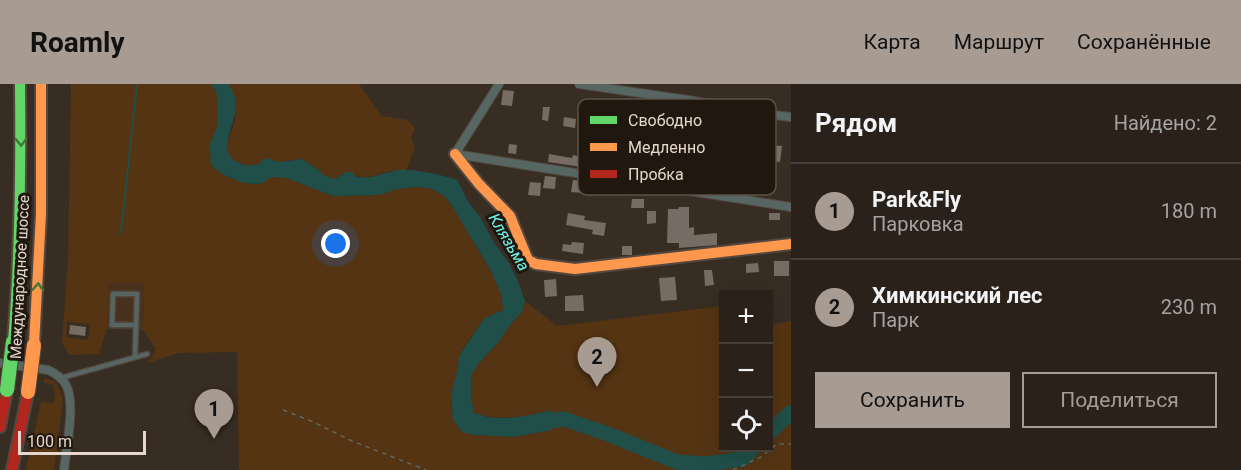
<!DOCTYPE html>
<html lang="ru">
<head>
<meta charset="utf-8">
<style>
  body { margin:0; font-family:Roboto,sans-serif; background:#362f27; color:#f1f3f6 }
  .controls { position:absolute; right:18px; bottom:18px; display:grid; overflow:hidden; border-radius:0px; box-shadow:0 6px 24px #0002 }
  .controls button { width:54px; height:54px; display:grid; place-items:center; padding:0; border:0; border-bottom:2px solid #463f39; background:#2a221a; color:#f1f3f6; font:30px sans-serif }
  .scale { position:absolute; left:18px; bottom:15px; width:128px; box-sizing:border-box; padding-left:6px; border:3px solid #e4d7cd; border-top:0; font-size:16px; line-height:21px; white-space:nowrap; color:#e4d7cd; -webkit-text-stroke:4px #20170f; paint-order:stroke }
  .you { position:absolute; left:336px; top:160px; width:21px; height:21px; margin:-15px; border:4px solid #fff; border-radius:50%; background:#1a73e8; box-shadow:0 0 0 9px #1a73e833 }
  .badge { display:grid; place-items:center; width:39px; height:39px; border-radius:50%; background:#a89c92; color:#111; font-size:20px; font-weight:700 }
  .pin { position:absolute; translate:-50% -50px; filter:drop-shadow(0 2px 3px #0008) }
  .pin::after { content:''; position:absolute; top:32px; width:21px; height:18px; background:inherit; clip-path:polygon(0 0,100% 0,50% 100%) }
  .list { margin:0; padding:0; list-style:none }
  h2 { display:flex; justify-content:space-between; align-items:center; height:78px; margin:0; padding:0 24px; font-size:26px }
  h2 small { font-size:20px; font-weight:400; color:#a5a4a2 }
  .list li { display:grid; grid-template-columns:39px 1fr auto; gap:18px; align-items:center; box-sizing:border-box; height:96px; padding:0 24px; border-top:2px solid #463f39 }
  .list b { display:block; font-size:22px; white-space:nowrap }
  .list p { margin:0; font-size:20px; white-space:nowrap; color:#a5a4a2 }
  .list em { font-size:20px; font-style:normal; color:#a5a4a2 }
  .actions { display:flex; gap:12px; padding:18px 24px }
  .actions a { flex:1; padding:14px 0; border:2px solid #a89c92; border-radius:0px; text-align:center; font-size:21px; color:#a89c92 }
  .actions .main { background:#a89c92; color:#111 }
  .icon { flex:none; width:33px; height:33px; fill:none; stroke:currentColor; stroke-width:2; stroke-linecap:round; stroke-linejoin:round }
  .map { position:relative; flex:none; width:791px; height:386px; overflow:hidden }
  header { display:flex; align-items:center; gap:36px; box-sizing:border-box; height:84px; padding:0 30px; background:#a89c92; color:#111 }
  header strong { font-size:28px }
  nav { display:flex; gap:33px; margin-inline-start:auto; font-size:21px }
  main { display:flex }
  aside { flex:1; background:#2a221a }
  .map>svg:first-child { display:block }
  .built { fill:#49321d }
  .green { fill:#543413; fill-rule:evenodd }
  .water { fill:#204f4a }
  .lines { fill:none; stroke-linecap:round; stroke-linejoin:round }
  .stream { stroke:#204f4a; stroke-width:2 }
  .river { stroke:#204f4a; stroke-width:15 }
  .building { fill:#766c63 }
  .lane-casing { stroke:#524840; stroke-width:7 }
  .street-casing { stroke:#524840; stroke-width:10 }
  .fast-casing { stroke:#524840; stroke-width:14 }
  .slow-casing { stroke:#524840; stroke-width:14 }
  .jam-casing { stroke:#524840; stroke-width:14 }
  .path { stroke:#606864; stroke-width:1.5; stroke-dasharray:4.5 4.5; stroke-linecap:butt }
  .lane { stroke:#576662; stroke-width:4 }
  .street { stroke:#576662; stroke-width:8 }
  .fast { stroke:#63d668; stroke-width:10 }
  .slow { stroke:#ff974d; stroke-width:10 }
  .jam { stroke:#b3261e; stroke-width:10 }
  .fast-bridge-casing { stroke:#524840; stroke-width:16; stroke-linecap:butt }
  .slow-bridge-casing { stroke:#524840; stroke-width:16; stroke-linecap:butt }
  .fast-bridge { stroke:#63d668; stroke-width:14 }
  .slow-bridge { stroke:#ff974d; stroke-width:14 }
  .oneway { stroke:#42763c }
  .labels { text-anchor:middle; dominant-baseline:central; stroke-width:6; stroke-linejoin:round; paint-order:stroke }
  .street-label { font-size:15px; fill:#e4d7cd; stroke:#20170f }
  .water-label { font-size:16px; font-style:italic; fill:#6cf7ee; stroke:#20170f }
  .key { fill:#20170f; stroke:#5b5148; stroke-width:1.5 }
  .key-label { font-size:16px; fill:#e4d7cd }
</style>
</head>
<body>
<header>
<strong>Roamly</strong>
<nav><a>Карта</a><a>Маршрут</a><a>Сохранённые</a></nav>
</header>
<main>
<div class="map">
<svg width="791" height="386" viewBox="0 0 791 386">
  <rect width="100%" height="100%" fill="#382d23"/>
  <path class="built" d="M108,198l36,1 -1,47 -36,-1z"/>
  <g class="green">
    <path d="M71,0h140l5,8 1,7v27l-7,31 5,12 11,7 18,7 13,1 6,-1 5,-4 6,-2 13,1 46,18 46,-1 18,-6 19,-2 13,1 14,7 12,15 40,69 7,18 1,13 -18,8 -4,5 -19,27 -4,19 -7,25 1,20 29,21 33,2 38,-7v-20c-25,6 -53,12 -78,3l-3,-15v-23l8,-12 18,-19 13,-19 12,-13 3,-11 32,25 166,-20 1,142h44l1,-123 22,-4v149h-552l-2,-118 -58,1 -31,10 8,-14 -13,-19 1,-47h-35l-2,46 -8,25 -30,1 -7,-13 6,-83zM67,238l23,2 -2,16 -22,-3z"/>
    <path d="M229,0h130l23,32 25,4 8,8 -4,10 4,9 -9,24c-23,-5 -34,15 -60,1l-11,7 -12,-4 -4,-5 -18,-11 -54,7 -13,-5 -5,-4 -2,-6v-7l8,-24 1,-14v-6z"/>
    <path d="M44,294l10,3 5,7 4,12 -9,70h-28l15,-68 13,1 1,-9 -2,-9 -9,-3z"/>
  </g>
  <path class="water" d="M211,0h18c3,7 8,14 7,22 0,17 -20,46 1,56 8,4 13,4 22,2l4,-4 6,-2c9,7 22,2 33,1l17,11 4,5 12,4 11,-7h6l4,5c6,0 13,1 19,-1 7,-2 14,-4 22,-6 11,-2 49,5 60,10l12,23 12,15 12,23 16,22 9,18 7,20 -3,11 -12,13 -13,19 -18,19 -8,12v23l3,15c25,10 53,3 78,-3v20l-38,7 -40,-2 -12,-3 -9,-12 -2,-26 7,-25 1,-13 22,-33 4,-5 18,-8 -1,-13 -10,-24 -41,-69 -8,-9 -14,-7 -13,-1 -19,2 -18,6 -46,1 -46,-18 -13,-1 -6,2 -5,4 -6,1 -13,-1 -18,-7 -11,-7 -4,-5 -1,-13v-7l7,-18v-27l-1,-7z"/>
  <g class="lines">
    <path class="stream" d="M121,149l16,-149"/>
    <g class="river">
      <path d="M534,339l30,-4 44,15 69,28 29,2 37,-5 11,-11"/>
      <path d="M768,350l23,-22"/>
    </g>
  </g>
  <g class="building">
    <path d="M503,6l11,1 -2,15 -11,-1z"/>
    <path d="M543,23h7l-2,14 -6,-1z"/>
    <path d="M564,33l12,2 -1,9 -12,-2z"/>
    <path d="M509,60l8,1 -1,9 -8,-1z"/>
    <path d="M769,61l13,1 -2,16 -12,-1z"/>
    <path d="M549,70l23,4 1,-3 11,2 -2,10 -34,-5z"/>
    <path d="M545,92l11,1 -1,12 -12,-1z"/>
    <path d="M573,96l12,1 -2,12 -12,-1z"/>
    <path d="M530,98l11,1 -1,13 -12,-1z"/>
    <path d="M632,115h12v9h-13z"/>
    <path d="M679,123h10v21l5,-1v8l23,-2v12l-38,3v-5h-12l1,-34h10z"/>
    <path d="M647,127h9v12l-9,1z"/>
    <path d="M568,129l17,3 -1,4 22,3 -2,13 -12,-2 1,-4 -27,-5z"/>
    <rect x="769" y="129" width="11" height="7"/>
    <path d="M572,158l12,1 -1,11 -21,-3 1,-7 8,1z"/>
    <rect x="622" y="162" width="10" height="9"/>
    <rect x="774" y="177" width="15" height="15"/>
    <path d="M758,179l1,9 -13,1v-9z"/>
    <path d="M704,186h8l2,15 -9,1z"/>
    <path d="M675,193l2,23 -16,1 -2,-23z"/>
    <path d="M556,195l1,17 -12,1 -1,-17z"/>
    <path d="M583,211l1,16h-19v-15z"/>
    <path d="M70,241l16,2 -1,9 -16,-2z"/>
  </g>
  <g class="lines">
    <g class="lane-casing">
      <g id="lane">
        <path d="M135,273l2,-63h-24l-1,31h24"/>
        <path d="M61,294l86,-24"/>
      </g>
    </g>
    <g class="street-casing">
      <g id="street">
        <path d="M499,0l-44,70 336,53"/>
        <path d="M579,0l109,16 77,14 26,3"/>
        <path d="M0,279l48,7c7,3 14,8 18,15 10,17 0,65 -2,85"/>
      </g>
    </g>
    <g class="fast-casing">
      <path id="fast" d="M13,258c7,-86 8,-172 7,-258"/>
    </g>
    <g class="slow-casing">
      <g id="slow">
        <path d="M455,70l24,30 31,32 18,44 8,4 39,5 216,-25"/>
        <path d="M34,261l7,-131v-130"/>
      </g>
    </g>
    <g class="jam-casing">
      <g id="jam">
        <path d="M0,343l7,-37"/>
        <path d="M12,386l16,-78"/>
      </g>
    </g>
    <g class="path">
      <path d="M283,326l26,10 43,21 74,29"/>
      <path d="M733,386l28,-13 16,-13h14"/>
    </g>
    <use href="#lane" class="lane"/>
    <use href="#street" class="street"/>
    <use href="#fast" class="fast"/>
    <use href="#slow" class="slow"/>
    <use href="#jam" class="jam"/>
    <g class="fast-bridge-casing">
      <path id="fast-bridge" d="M7,306l6,-48"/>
    </g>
    <g class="slow-bridge-casing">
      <path id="slow-bridge" d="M28,308l6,-47"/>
    </g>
    <use href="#fast-bridge" class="fast-bridge"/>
    <use href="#slow-bridge" class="slow-bridge"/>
  </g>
  <defs><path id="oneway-chevron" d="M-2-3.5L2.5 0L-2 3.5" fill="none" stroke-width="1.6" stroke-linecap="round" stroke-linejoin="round" transform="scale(1.5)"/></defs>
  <g class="oneway">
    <use href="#oneway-chevron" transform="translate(21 58) rotate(89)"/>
    <use href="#oneway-chevron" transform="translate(38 203) rotate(-87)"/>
  </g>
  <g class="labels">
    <g class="street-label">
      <text transform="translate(20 193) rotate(-87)">Международное шоссе</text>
    </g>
    <g class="water-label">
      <text transform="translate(509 158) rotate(59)">Клязьма</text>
    </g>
  </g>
  <rect x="578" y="15" width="198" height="96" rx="9" class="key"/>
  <rect x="590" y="32" width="27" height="8" fill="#63d668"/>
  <rect x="590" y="59" width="27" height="8" fill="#ff974d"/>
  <rect x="590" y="86" width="27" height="8" fill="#b3261e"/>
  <g class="key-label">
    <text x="628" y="42">Свободно</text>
    <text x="628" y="69">Медленно</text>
    <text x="628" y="96">Пробка</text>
  </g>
</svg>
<div class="controls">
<button>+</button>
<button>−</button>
<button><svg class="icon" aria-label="locate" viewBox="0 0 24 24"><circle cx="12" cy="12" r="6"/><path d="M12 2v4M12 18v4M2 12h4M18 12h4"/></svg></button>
</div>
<div class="scale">100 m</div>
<div class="you"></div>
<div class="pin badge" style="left:214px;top:355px">1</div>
<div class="pin badge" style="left:597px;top:303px">2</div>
</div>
<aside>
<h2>Рядом<small>Найдено: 2</small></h2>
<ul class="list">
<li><span class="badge">1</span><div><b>Park&amp;Fly</b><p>Парковка</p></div><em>180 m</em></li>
<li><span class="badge">2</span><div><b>Химкинский лес</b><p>Парк</p></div><em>230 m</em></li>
</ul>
<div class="actions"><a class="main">Сохранить</a><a>Поделиться</a></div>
</aside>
</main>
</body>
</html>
